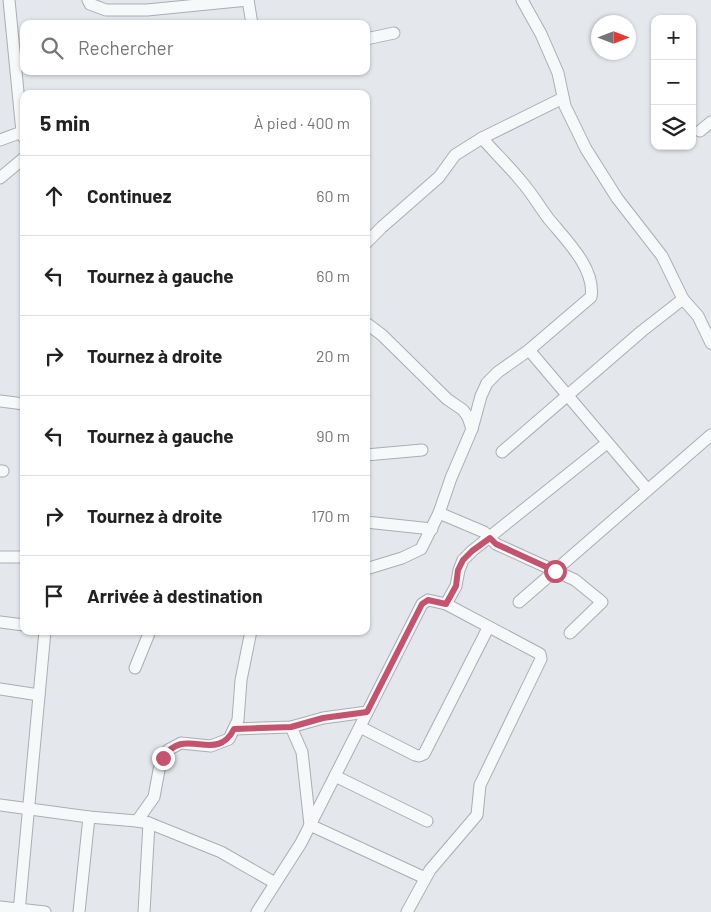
<!DOCTYPE html>
<html lang="fr">
<head>
<meta charset="utf-8">
<style>
  body { margin:0; font-family:Barlow,sans-serif; background:#f2f2f2; color:#222 }
  .controls { position:absolute; right:15px; top:15px; display:grid; overflow:hidden; border-radius:10px; box-shadow:0 1px 4px #0004 }
  .controls button { width:45px; height:45px; display:grid; place-items:center; padding:0; border:0; border-bottom:1px solid #e0e0e0; background:#fff; color:#222; font:25px sans-serif }
  .compass { position:absolute; left:591px; top:15px; width:45px; height:45px; border-radius:50%; background:#fff; box-shadow:0 1px 4px #0004; rotate:90deg }
  .stop { position:absolute; width:15px; height:15px; margin:-11px; border:4px solid #c6536d; border-radius:50%; background:#fff }
  .stop.end { background:#c6536d; border-color:#fff; box-shadow:0 1px 5px #0008 }
  .list { margin:0; padding:0; list-style:none }
  h2 { display:flex; justify-content:space-between; align-items:center; height:65px; margin:0; padding:0 20px; font-size:21px }
  h2 small { font-size:16px; font-weight:400; color:#767676 }
  .list li { display:grid; grid-template-columns:32px 1fr auto; gap:15px; align-items:center; box-sizing:border-box; height:80px; padding:0 20px; border-top:1px solid #e0e0e0 }
  .list b { display:block; font-size:19px; white-space:nowrap }
  .list em { font-size:16px; font-style:normal; color:#767676 }
  .icon { flex:none; width:28px; height:28px; fill:none; stroke:currentColor; stroke-width:2; stroke-linecap:round; stroke-linejoin:round }
  .map { position:relative; flex:none; width:711px; height:912px; overflow:hidden }
  .search { position:absolute; background:#fff; box-shadow:0 1px 4px #0004; left:20px; top:20px; width:350px; height:55px; display:flex; align-items:center; gap:12px; box-sizing:border-box; padding:0 18px; border-radius:10px; color:#767676; font-size:19px }
  .panel { position:absolute; background:#fff; box-shadow:0 1px 4px #0004; left:20px; top:90px; width:350px; height:545px; border-radius:10px }
  .map>svg:first-child { display:block }
  .lines { fill:none; stroke-linecap:round; stroke-linejoin:round }
  .minor-casing { stroke:#a9aeb5; stroke-width:13 }
  .minor { stroke:#f7f8fa; stroke-width:11 }
  .route { stroke:#c6536d; stroke-width:6 }
</style>
</head>
<body>
<div class="map">
<svg width="711" height="912" viewBox="0 0 711 912">
  <rect width="100%" height="100%" fill="#e4e7eb"/>
  <g class="lines">
    <g class="minor-casing">
      <g id="minor">
        <path d="M9,0l13,132 2,6"/>
        <path d="M88,0l2,4 16,6h41l101,-10"/>
        <path d="M248,0l4,24"/>
        <path d="M522,0l19,34 17,39 7,33 21,43 31,49 45,58 21,43 15,17 13,27"/>
        <path d="M366,39l28,-6"/>
        <path d="M700,131l11,-9"/>
        <path d="M0,140l22,-8"/>
        <path d="M0,178l24,-20"/>
        <path d="M366,243l16,-16 57,-50 16,-22 27,-17 81,-40"/>
        <path d="M366,323l16,12 65,64 16,11 5,7 4,12"/>
        <path d="M529,350l118,139"/>
        <path d="M0,401l24,3"/>
        <path d="M502,452l140,-121 41,-32"/>
        <path d="M366,455l56,-5"/>
        <path d="M0,471h3"/>
        <path d="M439,513l45,19 12,12 79,36 27,22 -32,31"/>
        <path d="M366,522l66,7"/>
        <path d="M0,557h24"/>
        <path d="M366,569l36,-11 19,-9 18,-36 12,-35 21,-49 9,-33 6,-13 11,-11 31,-22 62,-53c5,-29 -27,-59 -43,-79 -9,-12 -17,-26 -27,-37 -12,-15 -26,-28 -39,-43"/>
        <path d="M519,602l192,-167"/>
        <path d="M446,604l10,-18 3,-16 4,-10 9,-9 135,-108"/>
        <path d="M0,622l24,3"/>
        <path d="M135,668l15,-37"/>
        <path d="M0,689l39,6"/>
        <path d="M291,727l11,25 8,73 115,53"/>
        <path d="M360,727l55,28 4,1 5,-2 64,-126"/>
        <path d="M234,729l57,-2 32,-9 44,-6"/>
        <path d="M335,776l92,45"/>
        <path d="M0,805l89,12 48,4 12,2 72,29 54,31"/>
        <path d="M137,821l17,-24 5,-27 4,-12 5,-8 13,-7 30,3 18,-7 9,-19 3,-40 10,-49"/>
        <path d="M0,907l45,5"/>
        <path d="M19,912l26,-281"/>
        <path d="M79,912l10,-95"/>
        <path d="M144,912l5,-89"/>
        <path d="M257,912l44,-69 121,-239 6,-4 18,4 94,50 1,5 -61,126 -3,30 -47,55 -23,42"/>
      </g>
    </g>
    <use href="#minor" class="minor"/>
  </g>
  <g class="lines">
    <path class="route" d="M163,758c21,-34 53,7 71,-29l57,-2 32,-9 44,-6 55,-108 6,-4 18,4 10,-18 2,-16 5,-10 9,-9 18,-13 6,6 59,27"/>
  </g>
</svg>
<div class="controls">
<button>+</button>
<button>−</button>
<button><svg class="icon" aria-label="layers" viewBox="0 0 24 24"><path d="M12 4l9 5-9 5-9-5zM3 14l9 5 9-5"/></svg></button>
</div>
<svg class="compass" viewBox="-18 -18 36 36"><path d="M0-13l5 13h-10z" fill="#e53935"/><path d="M0 13l5-13h-10z" fill="#767676"/></svg>
<div class="stop" style="left:555px;top:571px"></div>
<div class="stop end" style="left:163px;top:758px"></div>
<div class="search"><svg class="icon" aria-label="search" viewBox="0 0 24 24"><circle cx="10" cy="10" r="6"/><path d="M15 15l6 6"/></svg>Rechercher</div>
<section class="panel">
<h2>5 min<small>À pied · 400 m</small></h2>
<ul class="list">
<li><svg class="icon" aria-label="ahead" viewBox="0 0 24 24"><path d="M12 20V5M6 11l6-6 6 6"/></svg><div><b>Continuez</b></div><em>60 m</em></li>
<li><svg class="icon" aria-label="left" viewBox="0 0 24 24"><path d="M17 20v-9H6M10 6l-5 5 5 5"/></svg><div><b>Tournez à gauche</b></div><em>60 m</em></li>
<li><svg class="icon" aria-label="right" viewBox="0 0 24 24"><path d="M7 20v-9h11M14 6l5 5-5 5"/></svg><div><b>Tournez à droite</b></div><em>20 m</em></li>
<li><svg class="icon" aria-label="left" viewBox="0 0 24 24"><path d="M17 20v-9H6M10 6l-5 5 5 5"/></svg><div><b>Tournez à gauche</b></div><em>90 m</em></li>
<li><svg class="icon" aria-label="right" viewBox="0 0 24 24"><path d="M7 20v-9h11M14 6l5 5-5 5"/></svg><div><b>Tournez à droite</b></div><em>170 m</em></li>
<li><svg class="icon" aria-label="arrive" viewBox="0 0 24 24"><path d="M6 21V4h12l-3 4 3 4H6"/></svg><div><b>Arrivée à destination</b></div></li>
</ul>
</section>
</div>
</body>
</html>
